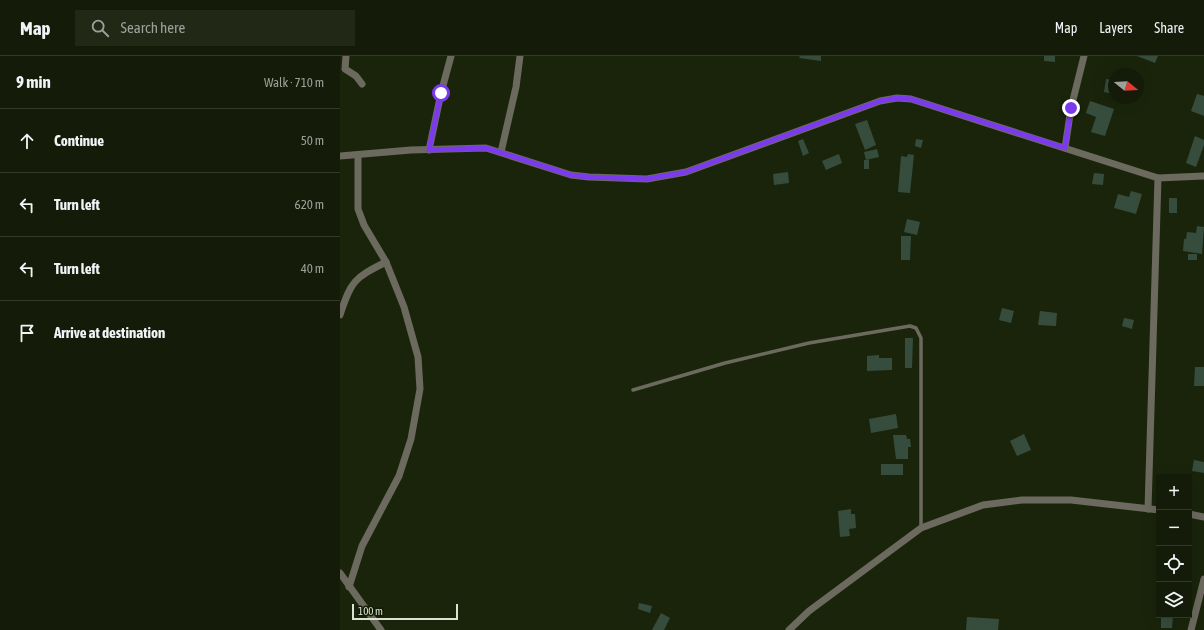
<!DOCTYPE html>
<html lang="en">
<head>
<meta charset="utf-8">
<style>
  body { margin:0; font-family:"Asap Condensed",sans-serif; background:#212816; color:#f1f3f6 }
  .controls { position:absolute; right:12px; bottom:12px; display:grid; overflow:hidden; border-radius:0px; box-shadow:0 4px 16px #0002 }
  .controls button { width:36px; height:36px; display:grid; place-items:center; padding:0; border:0; border-bottom:1px solid #333929; background:#141b08; color:#f1f3f6; font:20px sans-serif }
  .compass { position:absolute; left:768px; top:12px; width:36px; height:36px; border-radius:50%; background:#141b08; box-shadow:0 4px 16px #0002; rotate:108deg }
  .scale { position:absolute; left:12px; bottom:10px; width:106px; box-sizing:border-box; padding-left:4px; border:2px solid #dbe2d3; border-top:0; font-size:11px; line-height:14px; white-space:nowrap; color:#dbe2d3; -webkit-text-stroke:3px #111a03; paint-order:stroke }
  .stop { position:absolute; width:12px; height:12px; margin:-9px; border:3px solid #7c3aed; border-radius:50%; background:#fff }
  .stop.end { background:#7c3aed; border-color:#fff; box-shadow:0 1px 4px #0008 }
  .list { margin:0; padding:0; list-style:none }
  h2 { display:flex; justify-content:space-between; align-items:center; height:52px; margin:0; padding:0 16px; font-size:17px }
  h2 small { font-size:13px; font-weight:400; color:#9da19c }
  .list li { display:grid; grid-template-columns:26px 1fr auto; gap:12px; align-items:center; box-sizing:border-box; height:64px; padding:0 16px; border-top:1px solid #333929 }
  .list b { display:block; font-size:15px; white-space:nowrap }
  .list em { font-size:13px; font-style:normal; color:#9da19c }
  .icon { flex:none; width:22px; height:22px; fill:none; stroke:currentColor; stroke-width:2; stroke-linecap:round; stroke-linejoin:round }
  .map { position:relative; flex:none; width:864px; height:574px; overflow:hidden }
  header { display:flex; align-items:center; gap:24px; box-sizing:border-box; height:56px; padding:0 20px; background:#141b08; border-bottom:1px solid #333929 }
  header strong { font-size:19px }
  nav { display:flex; gap:22px; margin-inline-start:auto; font-size:14px }
  .search { width:280px; height:36px; background:#212816; display:flex; align-items:center; gap:10px; box-sizing:border-box; padding:0 14px; border-radius:0px; color:#9da19c; font-size:15px }
  main { display:flex }
  aside { flex:1; background:#141b08 }
  .map>svg:first-child { display:block }
  .building { fill:#364d3d }
  .lines { fill:none; stroke-linecap:round; stroke-linejoin:round }
  .service { stroke:#6c6a5e; stroke-width:3.5 }
  .minor { stroke:#6c6a5e; stroke-width:7 }
  .route { stroke:#7c3aed; stroke-width:5 }
</style>
</head>
<body>
<header>
<strong>Map</strong>
<div class="search"><svg class="icon" aria-label="search" viewBox="0 0 24 24"><circle cx="10" cy="10" r="6"/><path d="M15 15l6 6"/></svg>Search here</div>
<nav><a>Map</a><a>Layers</a><a>Share</a></nav>
</header>
<main>
<aside>
<h2>9 min<small>Walk · 710 m</small></h2>
<ul class="list">
<li><svg class="icon" aria-label="ahead" viewBox="0 0 24 24"><path d="M12 20V5M6 11l6-6 6 6"/></svg><div><b>Continue</b></div><em>50 m</em></li>
<li><svg class="icon" aria-label="left" viewBox="0 0 24 24"><path d="M17 20v-9H6M10 6l-5 5 5 5"/></svg><div><b>Turn left</b></div><em>620 m</em></li>
<li><svg class="icon" aria-label="left" viewBox="0 0 24 24"><path d="M17 20v-9H6M10 6l-5 5 5 5"/></svg><div><b>Turn left</b></div><em>40 m</em></li>
<li><svg class="icon" aria-label="arrive" viewBox="0 0 24 24"><path d="M6 21V4h12l-3 4 3 4H6"/></svg><div><b>Arrive at destination</b></div></li>
</ul>
</aside>
<div class="map">
<svg width="864" height="574" viewBox="0 0 864 574">
  <rect width="100%" height="100%" fill="#1a240b"/>
  <g class="building">
    <path d="M460,0h21v5l-22,-3z"/>
    <path d="M704,0h11v6l-11,-1z"/>
    <path d="M797,0h21l-3,7z"/>
    <path d="M766,23l8,1v14l-10,-2z"/>
    <path d="M857,38l7,2v20l-13,-5z"/>
    <path d="M750,45l24,8 -9,27 -14,-4 5,-15 -10,-4z"/>
    <path d="M527,64l9,25 -11,5 -10,-26z"/>
    <path d="M855,80l9,4v5l-8,22 -10,-4z"/>
    <path d="M463,83l6,14 -6,3 -5,-15z"/>
    <path d="M576,83l7,1 -2,8 -6,-2z"/>
    <path d="M537,93l2,8 -13,3 -2,-8z"/>
    <path d="M499,98l3,9 -16,7 -4,-9z"/>
    <path d="M568,98l6,1 -4,38 -12,-1 3,-36 6,1z"/>
    <rect x="524" y="104" width="5" height="9"/>
    <path d="M448,116l1,11 -15,2 -1,-11z"/>
    <path d="M754,117l10,1 -1,11 -11,-1z"/>
    <path d="M791,135l11,3 -6,20 -22,-6 4,-14 11,3z"/>
    <rect x="829" y="142" width="8" height="15"/>
    <path d="M567,163l13,3 -3,13 -13,-3z"/>
    <path d="M857,170l7,1 -2,27 -19,-3 1,-12h2l1,-7 9,1z"/>
    <path d="M561,180h10l-1,24h-9z"/>
    <rect x="848" y="198" width="9" height="6"/>
    <path d="M662,252l12,3 -3,12 -12,-3z"/>
    <path d="M700,255l17,2 -1,13 -18,-1z"/>
    <path d="M784,262l10,2 -2,9 -10,-3z"/>
    <path d="M565,282h8l-1,30h-7z"/>
    <path d="M539,299v3h13v12l-25,1v-15z"/>
    <path d="M855,311h9v19h-10z"/>
    <path d="M556,358l2,14 -27,5 -2,-14z"/>
    <path d="M684,378l7,16 -14,6 -7,-15z"/>
    <path d="M553,379h13l1,4h3l1,8h-3v12h-12z"/>
    <path d="M854,404l10,2v11l-12,-2z"/>
    <rect x="541" y="408" width="22" height="11"/>
    <path d="M511,453v5h4l1,14 -7,1 1,7 -10,1 -2,-26z"/>
    <path d="M299,547l13,3 -2,7 -12,-4z"/>
    <path d="M321,557l9,5 -6,12h-12z"/>
    <path d="M821,559h12l-1,13h-11z"/>
    <path d="M627,561l32,2 -1,11h-32z"/>
  </g>
  <g class="lines">
    <path class="service" d="M293,334l92,-27 84,-20 101,-17 6,2 5,10v190"/>
    <g class="minor">
      <path d="M6,0l-1,13 11,7 6,8"/>
      <path d="M725,92l6,-40 13,-52"/>
      <path d="M89,94l12,-57 10,-37"/>
      <path d="M161,96l15,-65 4,-31"/>
      <path d="M0,100l71,-6 75,-2 85,27 18,2 58,2 39,-7 194,-71 17,-3 14,1 247,79 46,-2"/>
      <path d="M0,259c11,-34 14,-37 46,-53"/>
      <path d="M808,453l10,-331"/>
      <path d="M849,458l15,3"/>
      <path d="M0,517l41,57"/>
      <path d="M9,531l13,-41 37,-70 12,-37 9,-50 -2,-32 -14,-50 -18,-45 -22,-37 -6,-16v-54"/>
      <path d="M449,574l20,-19 112,-83 62,-23 39,-5h49l88,10"/>
      <path d="M851,574l13,-51"/>
    </g>
  </g>
  <g class="lines">
    <path class="route" d="M101,37l-12,57 57,-2 85,27 18,2 58,2 39,-7 194,-71 17,-3 14,1 154,49 6,-40"/>
  </g>
</svg>
<div class="controls">
<button>+</button>
<button>−</button>
<button><svg class="icon" aria-label="locate" viewBox="0 0 24 24"><circle cx="12" cy="12" r="6"/><path d="M12 2v4M12 18v4M2 12h4M18 12h4"/></svg></button>
<button><svg class="icon" aria-label="layers" viewBox="0 0 24 24"><path d="M12 4l9 5-9 5-9-5zM3 14l9 5 9-5"/></svg></button>
</div>
<svg class="compass" viewBox="-18 -18 36 36"><path d="M0-13l5 13h-10z" fill="#e53935"/><path d="M0 13l5-13h-10z" fill="#9da19c"/></svg>
<div class="scale">100 m</div>
<div class="stop" style="left:101px;top:37px"></div>
<div class="stop end" style="left:731px;top:52px"></div>
</div>
</main>
</body>
</html>
